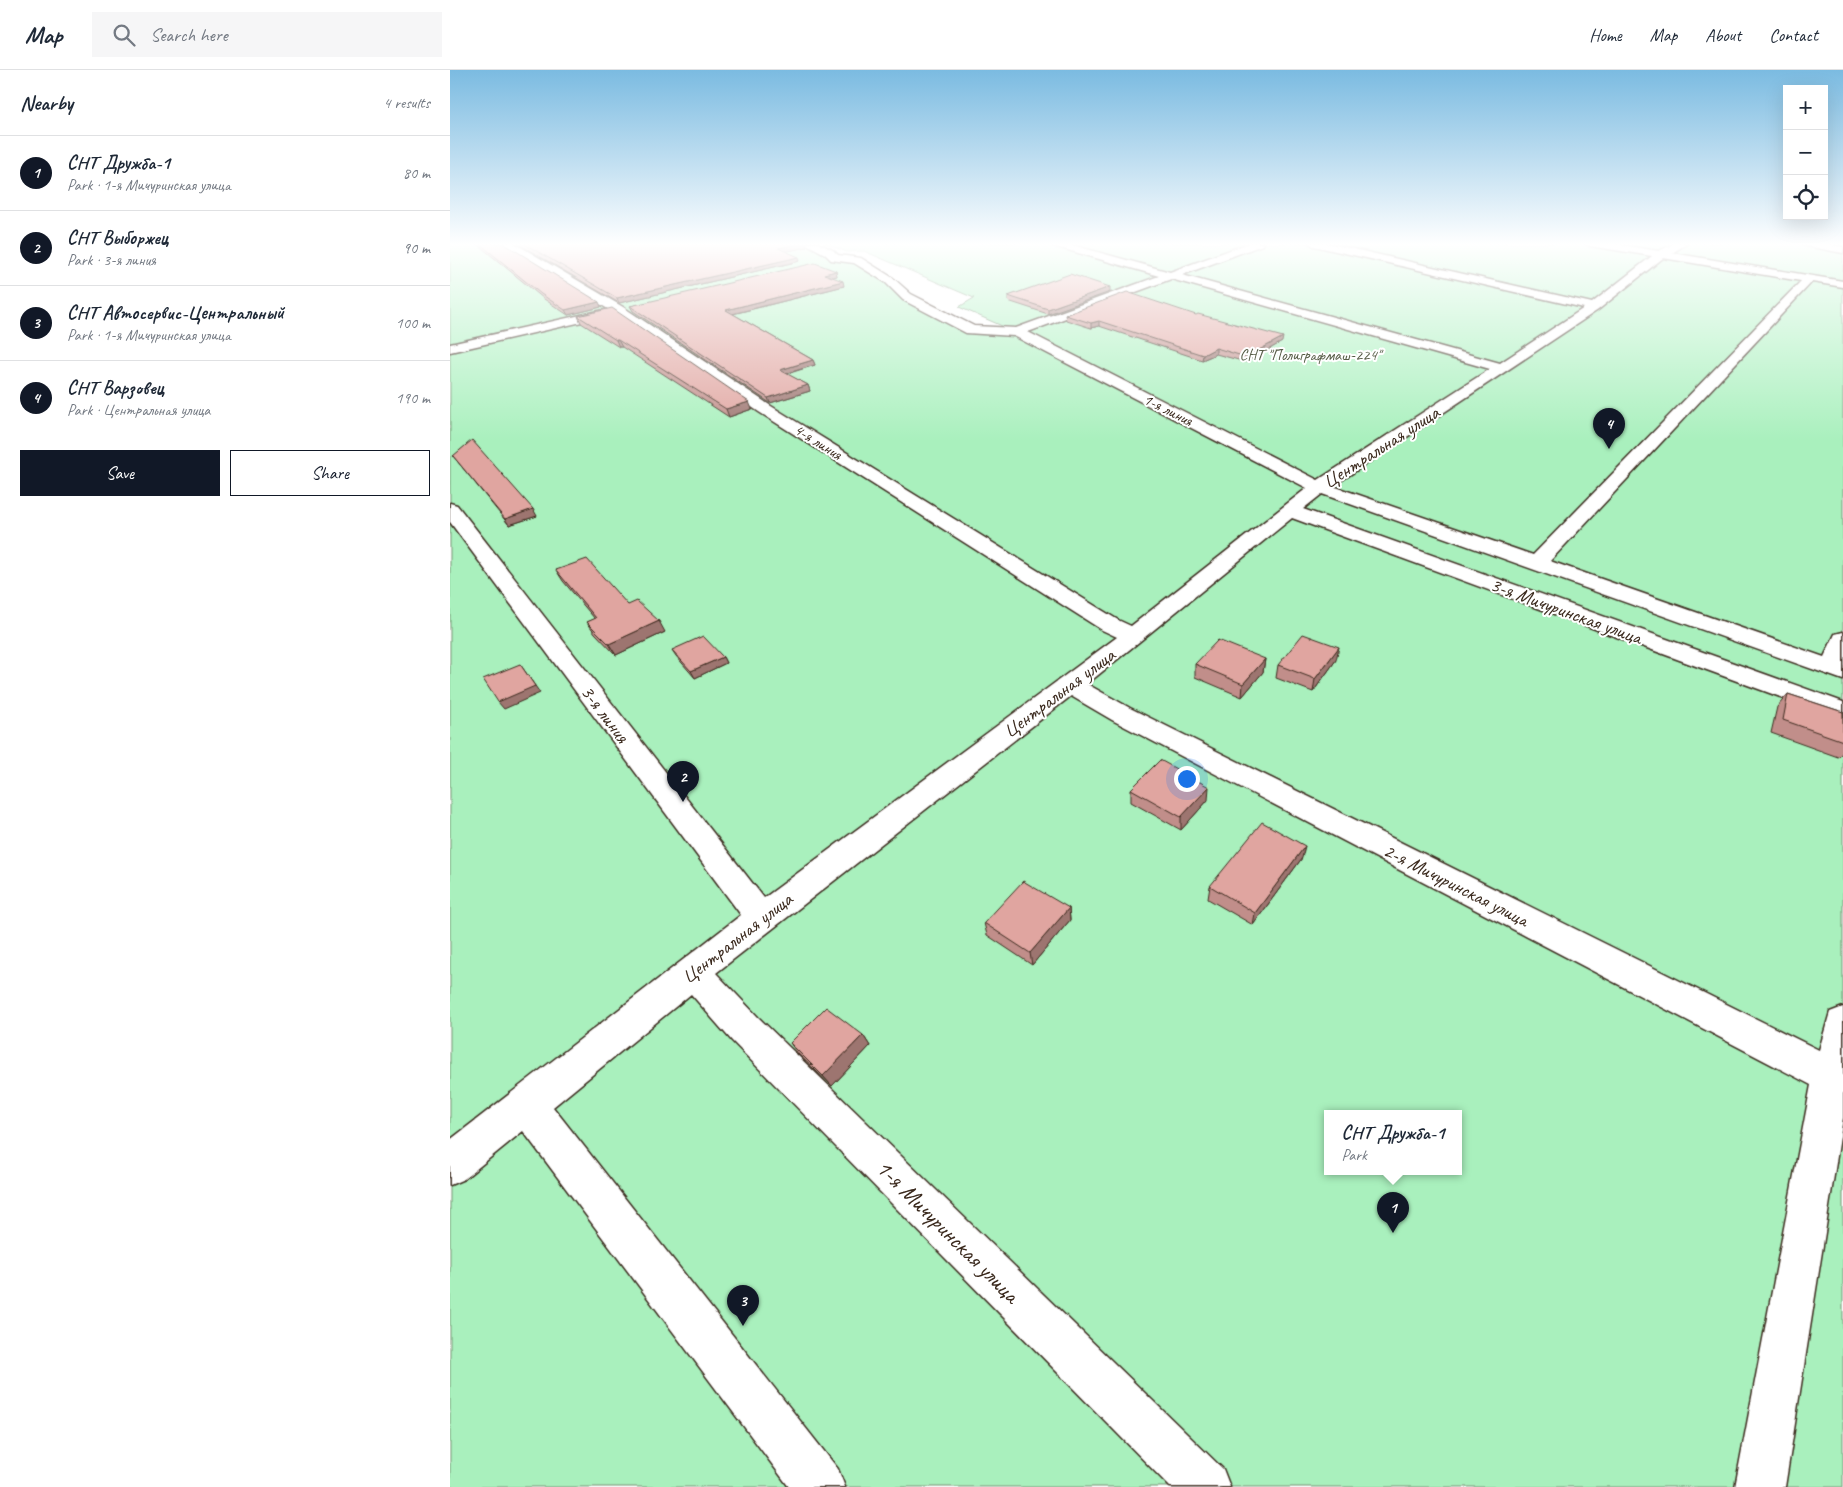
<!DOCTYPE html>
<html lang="en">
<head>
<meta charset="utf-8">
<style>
  body { margin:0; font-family:Caveat,sans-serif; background:#f6f6f7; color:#1f2937 }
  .controls { position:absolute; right:15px; top:15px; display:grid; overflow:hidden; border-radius:0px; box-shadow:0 5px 20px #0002 }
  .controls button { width:45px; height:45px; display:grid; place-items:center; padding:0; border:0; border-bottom:1px solid #e0e1e3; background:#fff; color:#1f2937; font:25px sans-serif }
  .you { position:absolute; left:736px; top:708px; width:18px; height:18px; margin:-12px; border:4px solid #fff; border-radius:50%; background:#1a73e8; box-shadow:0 0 0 8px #1a73e833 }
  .badge { display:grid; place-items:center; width:32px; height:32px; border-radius:50%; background:#111827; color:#fff; font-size:16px; font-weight:700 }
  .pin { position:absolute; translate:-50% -41px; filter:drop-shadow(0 1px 2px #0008) }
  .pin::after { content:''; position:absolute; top:26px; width:18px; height:15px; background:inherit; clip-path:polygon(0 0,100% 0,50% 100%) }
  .popup { position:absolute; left:874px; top:1040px; width:138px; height:65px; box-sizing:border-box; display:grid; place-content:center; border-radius:0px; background:#fff; filter:drop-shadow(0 1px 4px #0005); font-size:16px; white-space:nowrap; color:#747a83 }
  .popup b { font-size:19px; color:#1f2937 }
  .popup::after { content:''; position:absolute; left:50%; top:100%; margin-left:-10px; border:10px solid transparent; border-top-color:#fff }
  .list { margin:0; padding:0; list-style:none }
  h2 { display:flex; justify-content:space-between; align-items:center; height:65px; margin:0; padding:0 20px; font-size:21px }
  h2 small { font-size:16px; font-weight:400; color:#747a83 }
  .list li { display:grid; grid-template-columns:32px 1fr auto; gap:15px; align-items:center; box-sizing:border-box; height:75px; padding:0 20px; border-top:1px solid #e0e1e3 }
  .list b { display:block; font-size:19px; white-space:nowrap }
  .list p { margin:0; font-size:16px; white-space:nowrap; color:#747a83 }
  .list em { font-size:16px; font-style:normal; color:#747a83 }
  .actions { display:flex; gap:10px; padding:15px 20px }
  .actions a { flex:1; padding:11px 0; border:1px solid #111827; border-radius:0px; text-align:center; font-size:18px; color:#111827 }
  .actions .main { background:#111827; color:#fff }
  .icon { flex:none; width:28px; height:28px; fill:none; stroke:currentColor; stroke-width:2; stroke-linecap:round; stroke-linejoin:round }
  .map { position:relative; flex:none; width:1393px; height:1417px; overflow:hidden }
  header { display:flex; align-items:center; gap:30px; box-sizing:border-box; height:70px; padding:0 25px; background:#fff; border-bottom:1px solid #e0e1e3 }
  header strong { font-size:24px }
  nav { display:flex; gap:28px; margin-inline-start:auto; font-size:18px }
  .search { width:350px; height:45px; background:#f6f6f7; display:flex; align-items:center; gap:12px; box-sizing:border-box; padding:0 18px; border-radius:0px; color:#747a83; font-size:19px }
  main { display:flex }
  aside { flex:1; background:#fff }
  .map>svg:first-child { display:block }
  .green { fill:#a9f0bd; stroke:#728d6e; fill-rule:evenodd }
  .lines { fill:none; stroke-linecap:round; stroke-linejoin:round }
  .minor-casing { stroke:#3b2a1e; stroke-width:3 }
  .minor { fill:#fff; fill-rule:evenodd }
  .wall { fill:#c18e8a; stroke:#3b2a1e }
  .shaded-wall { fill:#9d7470; stroke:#3b2a1e }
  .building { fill:#e0a5a0; stroke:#3b2a1e }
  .labels { text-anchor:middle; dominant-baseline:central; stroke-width:4; stroke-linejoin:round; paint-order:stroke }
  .far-park-label { font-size:16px; fill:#565c46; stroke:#fff }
  .far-street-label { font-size:16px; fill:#3b2a1e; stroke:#fff }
  .street-label { font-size:20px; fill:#3b2a1e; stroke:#fff }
  .near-street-label { font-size:24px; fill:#3b2a1e; stroke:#fff }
</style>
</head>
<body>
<header>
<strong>Map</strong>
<div class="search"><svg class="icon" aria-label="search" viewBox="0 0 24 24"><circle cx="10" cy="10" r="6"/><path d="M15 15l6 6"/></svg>Search here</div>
<nav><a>Home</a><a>Map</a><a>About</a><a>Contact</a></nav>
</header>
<main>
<aside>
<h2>Nearby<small>4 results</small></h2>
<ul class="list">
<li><span class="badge">1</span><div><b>СНТ Дружба-1</b><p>Park · 1-я Мичуринская улица</p></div><em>80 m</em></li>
<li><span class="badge">2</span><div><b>СНТ Выборжец</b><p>Park · 3-я линия</p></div><em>90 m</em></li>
<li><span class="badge">3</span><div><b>СНТ Автосервис-Центральный</b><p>Park · 1-я Мичуринская улица</p></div><em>100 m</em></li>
<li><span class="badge">4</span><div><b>СНТ Варзовец</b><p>Park · Центральная улица</p></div><em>190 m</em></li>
</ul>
<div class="actions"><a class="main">Save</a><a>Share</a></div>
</aside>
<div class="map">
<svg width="1393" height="1417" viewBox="0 0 1393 1417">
  <rect width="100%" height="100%" fill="#fff"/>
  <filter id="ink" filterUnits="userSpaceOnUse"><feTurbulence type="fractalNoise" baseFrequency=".02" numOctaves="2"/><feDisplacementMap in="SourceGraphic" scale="10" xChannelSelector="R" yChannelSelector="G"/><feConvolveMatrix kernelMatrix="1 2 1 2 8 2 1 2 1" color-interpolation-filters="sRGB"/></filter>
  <g filter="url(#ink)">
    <path class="green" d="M0,173h360l21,13 22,4 56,36 62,34 38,-1 -50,-22 15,-9 -110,-47 -17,1 -23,-9h1019v1244h-1393zM878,1044h130v58h-130z"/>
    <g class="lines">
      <g class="minor-casing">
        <g id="minor">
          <path d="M52,173h12l109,64 148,99 347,214 13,6 176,-138 -293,-152 -48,-3 -63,-33 -18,-18 -31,-19 -23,-3 -6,-6 -20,-11h13l15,7 5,5 23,3 32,20 18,16 63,32 42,2 143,-52 -109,-31 -1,-2h16l105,29 79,-29h14l-1,2 -80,30 318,88 84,-55 -270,-62 -5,-3h18l265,60 60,-47 -62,-10 -5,-3h24l50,8 16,-8h13l-16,10 171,28v6l-31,-5 -262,279 274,96 11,-23 8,-2v48l-521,-186 -19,15 540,193v18l-551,-202 -205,166 43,24 689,342 11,-38 13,-5v111l-58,369h-50l76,-402 -699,-365 -41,-24 -355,277 42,44 465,452 7,18h-60l-438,-446 -41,-47 -138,113 285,362 7,18h-56l-266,-356 -59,48 -14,6v-45l291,-225 -291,-393v-19l7,2 307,393 353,-261 -15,-7 -343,-218 -142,-98 -167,38v-8l158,-35zM1213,188l138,23 -268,274 -200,-69 265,-176zM721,209l319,90 -172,111 -290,-148z"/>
          <path d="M1351,173h21l21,4v6l-37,-7z"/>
        </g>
      </g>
      <use href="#minor" class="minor"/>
    </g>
    <g class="wall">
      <path d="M26,173h27l98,64 -33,8 -24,-16z"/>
      <path d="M67,173h289l1,4 -22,4 15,10 -181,42z"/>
      <path d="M386,201l1,5 -5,1 12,9 -111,28 80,46 2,5 -28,9 21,11 2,6 -40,12 -137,-92 -3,-5z"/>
      <path d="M660,222l-62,22 -40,-13v-5z"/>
      <path d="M615,245l217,27 -36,20 -30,-8 -14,6 -103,-34 -8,2 -25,-8z"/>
      <path d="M128,246l174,93 -23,8 -107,-70h-3l-38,-24z"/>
      <path d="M3,386l84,60 -28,9z"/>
      <path d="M106,500l72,35 37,27 -49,23 -21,-22 -8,-11 8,-3 -32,-38z"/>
      <path d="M222,580l51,7 3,6 -31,15 -19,-22z"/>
      <path d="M815,589l-2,13 -21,25 -47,-20v-13z"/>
      <path d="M886,590l-23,32 -37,-14 2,-13z"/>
      <path d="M1338,624l55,18v40l-5,5 -67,-24 6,-26z"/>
      <path d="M681,719l77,11 -27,30 -50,-28z"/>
      <path d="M852,788l-49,67 -45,-26 2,-13z"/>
      <path d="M619,838l1,12 -38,45 -45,-30 -3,-12z"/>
      <path d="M413,965l7,11 -38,40 -34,-32 -8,-11z"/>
    </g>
    <g class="shaded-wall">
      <path d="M353,173h3l1,4 -28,6 -1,-5z"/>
      <path d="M349,187l1,4 -181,42 -2,-5z"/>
      <path d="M386,201l1,5 -12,3 -1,-5z"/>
      <path d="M393,211l1,5 -116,29 -2,-5z"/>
      <path d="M660,217v5l-62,22v-5z"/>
      <path d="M149,232l2,5 -33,8 -3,-5z"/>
      <path d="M649,251v5l-8,2v-5z"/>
      <path d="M833,267l-1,5 -36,20v-5z"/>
      <path d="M166,270h2l4,7h-3z"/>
      <path d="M766,278v6l-14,6 1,-5z"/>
      <path d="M363,290l2,5 -34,10 -1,-5z"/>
      <path d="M358,315l2,6 -40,12 -2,-5z"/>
      <path d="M299,332l3,7 -23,8 -3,-8z"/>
      <path d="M83,439l4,7 -28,9 -4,-6z"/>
      <path d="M209,551l6,11 -49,23 -7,-11z"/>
      <path d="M889,577l-3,13 -23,32 2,-13z"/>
      <path d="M273,587l3,6 -31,15 -4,-7z"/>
      <path d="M815,589l-2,13 -21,25 1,-13z"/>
      <path d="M70,594l20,29 -36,16 -6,-7z"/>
      <path d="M759,717l-1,13 -27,30v-13z"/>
      <path d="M855,776l-3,12 -49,67 2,-12z"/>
      <path d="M619,838l1,12 -38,45 -2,-12z"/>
      <path d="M413,965l7,11 -38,40 -9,-10z"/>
    </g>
    <g class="building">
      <path d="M29,173h24l96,59 -34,8 -24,-16z"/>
      <path d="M73,173h280l-25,5 21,9 -182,41z"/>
      <path d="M365,193l21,8 -12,3 19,7 -117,29 87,50 -33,10 28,15 -40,13 -138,-92z"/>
      <path d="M620,204l40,13 -62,22 -40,-13z"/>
      <path d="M677,222l69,23 2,-1 85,23 -37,20 -30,-9 -13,7 -104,-34 -8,2 -26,-8z"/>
      <path d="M162,238l137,94 -23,7 -108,-69h-2l-38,-24z"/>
      <path d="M22,370l61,69 -28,10 -52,-63z"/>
      <path d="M137,489l41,46 9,-4 22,20 -50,23 -22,-22 9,-4 -40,-48z"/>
      <path d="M853,564l36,13 -24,32 -37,-14z"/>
      <path d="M253,566l20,21 -32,14 -19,-21z"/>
      <path d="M768,570l47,19 -22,25 -48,-20z"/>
      <path d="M70,594l15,22 -37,16 -15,-23z"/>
      <path d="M1338,624l55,18v29l-60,-21z"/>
      <path d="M710,690l49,27 -28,30 -50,-28z"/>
      <path d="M812,752l43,24 -50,67 -45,-27z"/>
      <path d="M573,811l46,27 -39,45 -46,-30z"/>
      <path d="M376,937l37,28 -40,41 -33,-33z"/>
    </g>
  </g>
  <linearGradient id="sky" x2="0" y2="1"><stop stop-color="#7bbbe1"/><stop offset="0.47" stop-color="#fff"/><stop offset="1" stop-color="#fff" stop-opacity="0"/></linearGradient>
  <rect width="1393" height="371" fill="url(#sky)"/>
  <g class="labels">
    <g class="far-park-label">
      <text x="860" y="285">СНТ "Полиграфмаш-224"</text>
    </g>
    <g class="far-street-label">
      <text transform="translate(718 340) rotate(27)">1-я линия</text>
      <text transform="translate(368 372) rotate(32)">4-я линия</text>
    </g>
    <g class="street-label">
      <text transform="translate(931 377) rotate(-33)">Центральная улица</text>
      <text transform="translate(1116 541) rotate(20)">3-я Мичуринская улица</text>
      <text transform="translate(609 623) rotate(-37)">Центральная улица</text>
      <text transform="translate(155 644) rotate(53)">3-я линия</text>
      <text transform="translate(1006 815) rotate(27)">2-я Мичуринская улица</text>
      <text transform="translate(287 868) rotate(-38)">Центральная улица</text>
    </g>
    <g class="near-street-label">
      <text transform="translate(498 1161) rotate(45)">1-я Мичуринская улица</text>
    </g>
  </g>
</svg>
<div class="controls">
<button>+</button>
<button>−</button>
<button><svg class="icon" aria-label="locate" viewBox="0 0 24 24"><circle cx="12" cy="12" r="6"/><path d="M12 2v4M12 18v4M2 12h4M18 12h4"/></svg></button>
</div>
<div class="you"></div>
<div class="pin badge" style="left:943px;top:1163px">1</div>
<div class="popup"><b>СНТ Дружба-1</b>Park</div>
<div class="pin badge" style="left:233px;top:732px">2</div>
<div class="pin badge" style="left:293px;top:1256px">3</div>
<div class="pin badge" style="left:1159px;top:379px">4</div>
</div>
</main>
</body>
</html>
